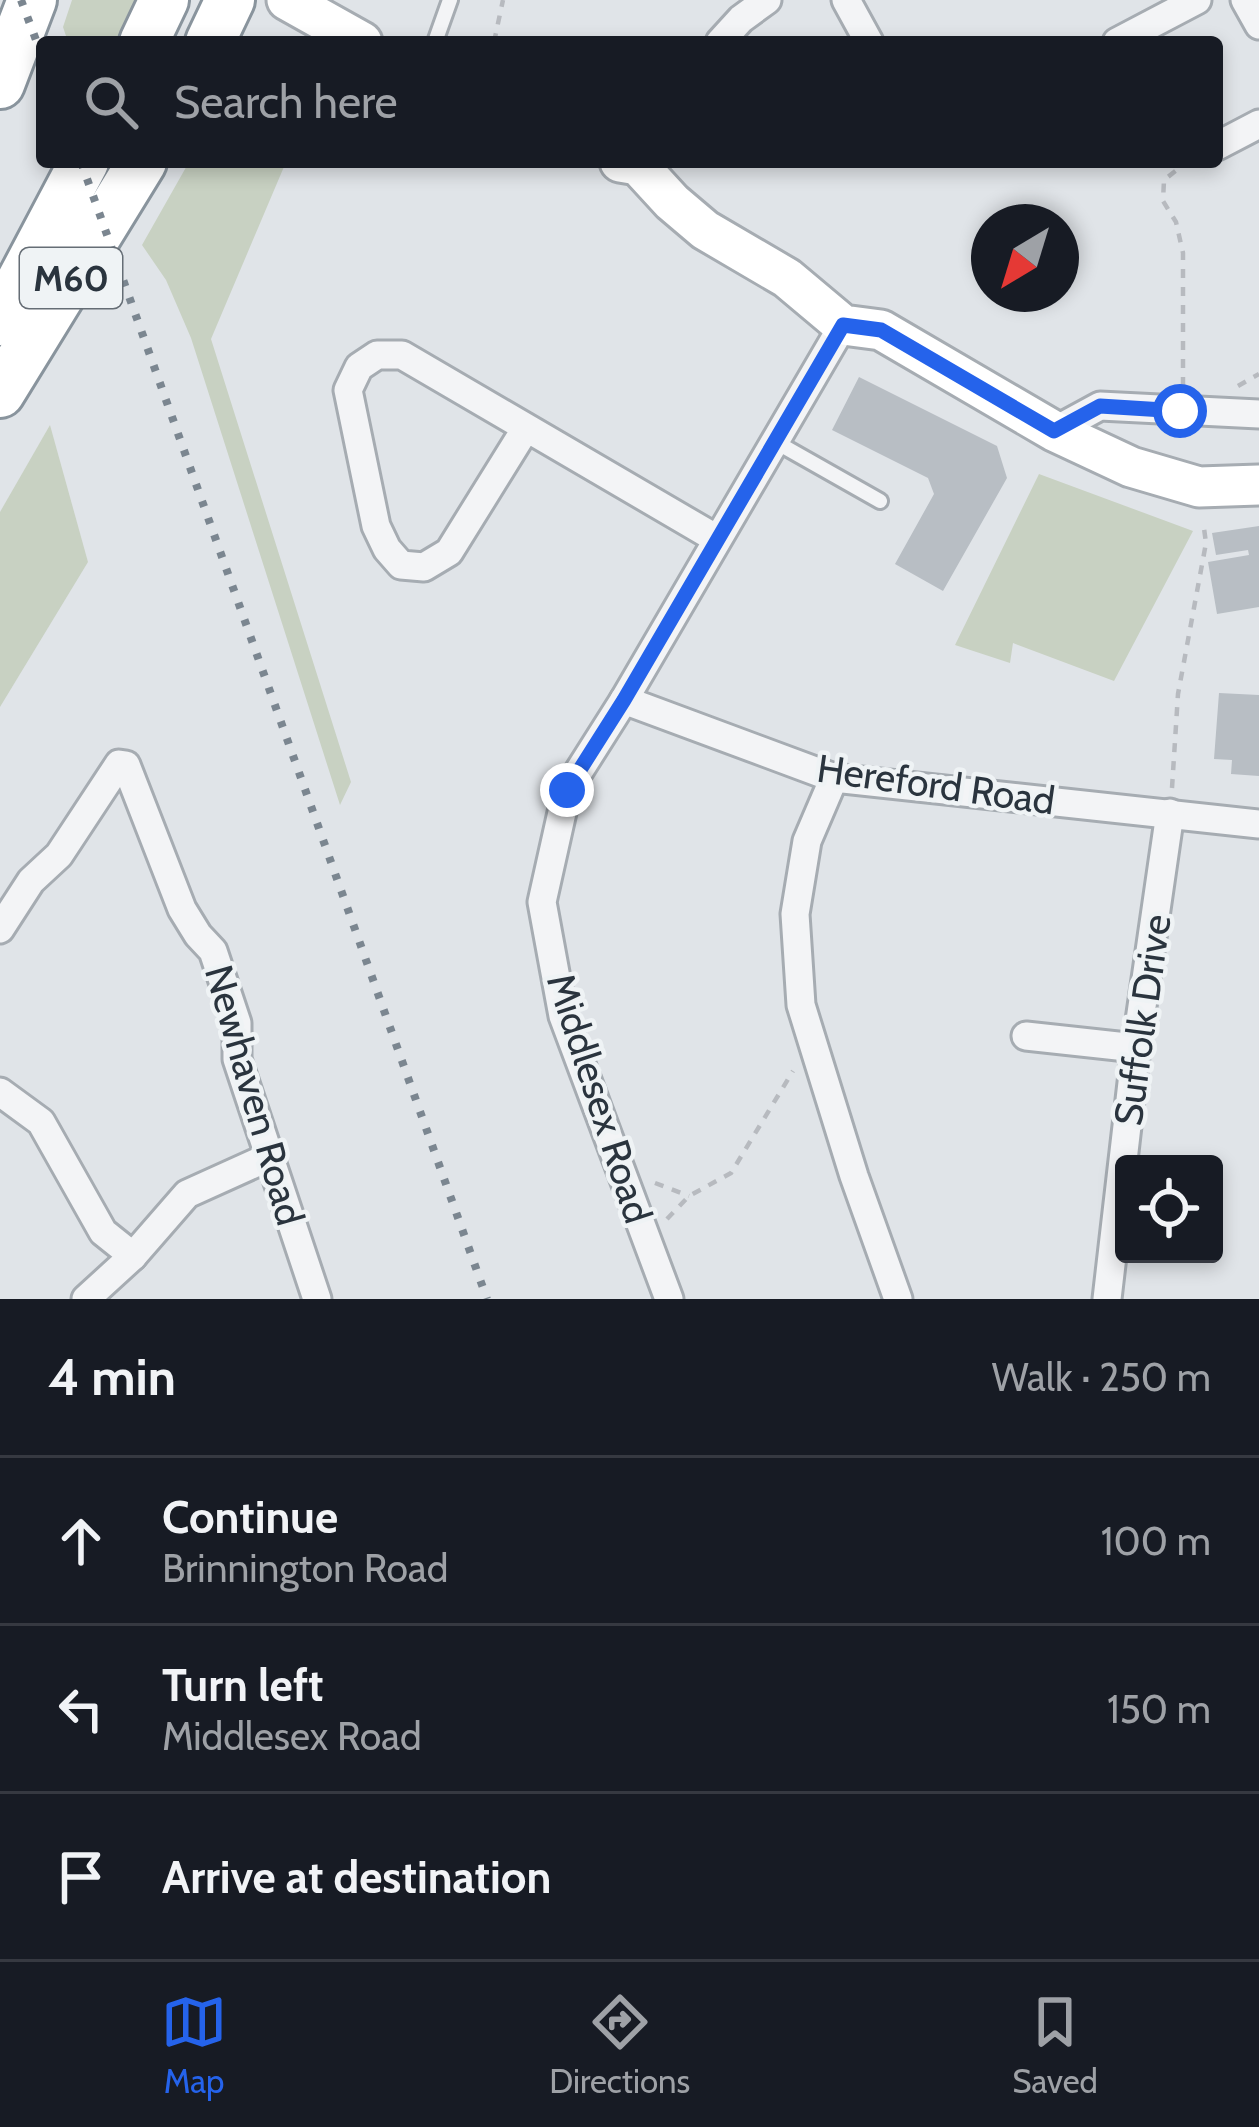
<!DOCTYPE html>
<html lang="en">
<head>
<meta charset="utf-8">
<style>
  body { margin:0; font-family:Cabin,sans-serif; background:#20242c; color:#f1f3f6 }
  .controls { position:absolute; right:36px; bottom:36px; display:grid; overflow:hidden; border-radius:12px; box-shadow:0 6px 18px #0003 }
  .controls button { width:108px; height:108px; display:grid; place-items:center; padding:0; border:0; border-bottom:3px solid #363941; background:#171b24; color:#f1f3f6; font:60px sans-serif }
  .compass { position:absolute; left:971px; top:204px; width:108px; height:108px; border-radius:50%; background:#171b24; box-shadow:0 6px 18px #0003; rotate:218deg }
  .stop { position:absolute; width:36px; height:36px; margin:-27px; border:9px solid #2563eb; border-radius:50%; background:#fff }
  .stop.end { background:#2563eb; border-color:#fff; box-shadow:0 3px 12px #0008 }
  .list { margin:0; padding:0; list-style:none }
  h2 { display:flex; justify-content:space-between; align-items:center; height:156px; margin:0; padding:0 48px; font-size:51px }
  h2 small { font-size:39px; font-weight:400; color:#9ea1a6 }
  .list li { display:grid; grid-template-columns:78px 1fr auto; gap:36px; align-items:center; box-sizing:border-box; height:168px; padding:0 48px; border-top:3px solid #363941 }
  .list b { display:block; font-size:45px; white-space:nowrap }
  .list p { margin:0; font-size:39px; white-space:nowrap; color:#9ea1a6 }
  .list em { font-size:39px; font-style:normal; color:#9ea1a6 }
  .icon { flex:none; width:66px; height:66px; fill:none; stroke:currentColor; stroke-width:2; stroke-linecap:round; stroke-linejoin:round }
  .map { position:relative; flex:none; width:1259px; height:1299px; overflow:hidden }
  .search { position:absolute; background:#171b24; box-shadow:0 6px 18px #0003; left:36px; right:36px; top:36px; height:132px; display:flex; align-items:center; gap:30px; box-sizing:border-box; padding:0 42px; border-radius:12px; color:#9ea1a6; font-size:45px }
  .sheet { height:660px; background:#171b24 }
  nav { display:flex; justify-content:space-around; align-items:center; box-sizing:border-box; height:168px; border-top:3px solid #363941; background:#171b24; font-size:33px; color:#9ea1a6 }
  nav a { display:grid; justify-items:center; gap:6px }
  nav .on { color:#2563eb }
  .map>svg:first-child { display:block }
  .green { fill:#c8d1c2 }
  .building { fill:#b8bec4 }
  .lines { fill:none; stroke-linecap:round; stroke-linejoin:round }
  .lane-casing { stroke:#a6acb2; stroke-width:20 }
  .street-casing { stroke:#a6acb2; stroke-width:33 }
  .secondary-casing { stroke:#a6acb2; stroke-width:45 }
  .highway-casing { stroke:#89949d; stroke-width:54 }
  .path { stroke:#b7babf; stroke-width:4.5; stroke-dasharray:9 9; stroke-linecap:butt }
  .lane { stroke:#f3f4f6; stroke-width:14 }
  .street { stroke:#f3f4f6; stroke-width:27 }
  .secondary { stroke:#fff; stroke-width:39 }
  .highway { stroke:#fff; stroke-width:48 }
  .rail { stroke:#7b8690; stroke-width:8; stroke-dasharray:6 12; stroke-linecap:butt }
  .route { stroke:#2563eb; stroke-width:15 }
  .labels { text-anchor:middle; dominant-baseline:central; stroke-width:9; stroke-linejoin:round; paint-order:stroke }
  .shield { fill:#eff3f5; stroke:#656d75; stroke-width:3 }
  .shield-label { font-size:36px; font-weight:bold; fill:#2a343e }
  .street-label { font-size:39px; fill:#2a343e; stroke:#eff3f5 }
</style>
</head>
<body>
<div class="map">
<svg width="1259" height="1299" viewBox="0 0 1259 1299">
  <rect width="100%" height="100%" fill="#e0e4e8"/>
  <g class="green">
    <path d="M72,0h71l-18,42h-57l-5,-15z"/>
    <path d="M189,162h97l-75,177 140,443 -11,23 -149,-467 -25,-58 -24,-35z"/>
    <path d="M50,425l38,137 -88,145v-195z"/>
    <path d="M1039,474l154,57 -79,150 -101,-38 -3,20 -55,-18z"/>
  </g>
  <g class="building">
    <path d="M859,377l138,69 10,32 -64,113 -48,-27 39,-70 -6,-16 -96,-48z"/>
    <path d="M1259,526v81l-42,7 -9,-52 41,-7 -1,-5 -32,5 -4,-22z"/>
    <path d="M1219,693l40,2v81l-28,-2 1,-14 -18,-1z"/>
  </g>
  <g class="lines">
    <g class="lane-casing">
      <g id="lane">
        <path d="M435,42l15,-42"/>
        <path d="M774,441l106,60"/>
      </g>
    </g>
    <g class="street-casing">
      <g id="street">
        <path d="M846,0l23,42"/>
        <path d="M1245,0l14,25"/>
        <path d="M720,42l21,-23 26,-19"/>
        <path d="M1117,42l80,-42"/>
        <path d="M1217,146l42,-22"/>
        <path d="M526,428l-77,124 -25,15 -23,-2 -14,-16 -11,-23 -28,-136 11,-23 18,-12h25l315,184"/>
        <path d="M1054,431l46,-25 159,8"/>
        <path d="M624,700l210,78 425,46"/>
        <path d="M834,778l-27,63 -12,73 6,91 53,171 44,123"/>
        <path d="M0,929l31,-48 28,-26 60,-91 7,1 56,144 16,26 15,16 24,72v36l80,240"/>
        <path d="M1026,1036l110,12"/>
        <path d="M0,1092l41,30 62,110 30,24"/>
        <path d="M86,1299l47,-43 54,-62 84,-38"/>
        <path d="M669,1299l-106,-283 -21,-114 25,-112 57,-90 219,-375"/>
        <path d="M1107,1299l29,-251 34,-235"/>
      </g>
    </g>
    <g class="secondary-casing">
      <g id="secondary">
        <path d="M287,0l75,42"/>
        <path d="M620,162l18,3 34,37 33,28 82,48 56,47 38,5 173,101 77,36 68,20 60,-2"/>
      </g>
    </g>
    <g class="highway-casing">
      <g id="highway">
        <path d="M144,42l20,-42"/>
        <path d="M210,42l20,-42"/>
        <path d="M0,84l32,-84"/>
        <path d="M0,321l84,-159"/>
        <path d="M0,393l142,-231"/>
      </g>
    </g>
    <g class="path">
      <path d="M494,42l9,-42"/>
      <path d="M1183,386v-133l-7,-31 -13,-21 1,-21 23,-18"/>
      <path d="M1238,386l21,-12"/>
      <path d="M1172,788l6,-94 28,-151 -3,-22"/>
      <path d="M655,1183l34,13"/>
      <path d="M667,1219l22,-23 42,-23 62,-102"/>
    </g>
    <use href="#lane" class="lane"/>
    <use href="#street" class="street"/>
    <use href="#secondary" class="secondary"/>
    <use href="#highway" class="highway"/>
    <g class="rail">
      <path d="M21,0l21,56"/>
      <path d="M81,162l406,1137"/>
    </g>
  </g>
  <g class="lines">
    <path class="route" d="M567,790l57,-90 219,-375 38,5 173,101 46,-25 80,5"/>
  </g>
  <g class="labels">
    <rect class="shield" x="20" y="248" width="102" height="60" rx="9"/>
    <g class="shield-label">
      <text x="71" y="278">M60</text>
    </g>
    <g class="street-label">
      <text transform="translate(936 784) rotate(8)">Hereford Road</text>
      <text transform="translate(1142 1020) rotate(-82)">Suffolk Drive</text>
      <text transform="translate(255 1095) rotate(74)">Newhaven Road</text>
      <text transform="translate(600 1098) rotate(72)">Middlesex Road</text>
    </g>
  </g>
</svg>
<div class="controls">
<button><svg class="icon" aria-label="locate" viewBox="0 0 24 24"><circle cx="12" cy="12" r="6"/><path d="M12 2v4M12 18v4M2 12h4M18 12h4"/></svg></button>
</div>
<svg class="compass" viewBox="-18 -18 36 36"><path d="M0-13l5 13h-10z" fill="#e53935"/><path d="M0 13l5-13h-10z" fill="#9ea1a6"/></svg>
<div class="stop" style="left:1180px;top:411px"></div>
<div class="stop end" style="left:567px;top:790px"></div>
<div class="search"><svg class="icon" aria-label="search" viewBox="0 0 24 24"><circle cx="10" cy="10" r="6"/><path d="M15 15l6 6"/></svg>Search here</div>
</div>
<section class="sheet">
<h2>4 min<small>Walk · 250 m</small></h2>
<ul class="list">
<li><svg class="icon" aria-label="ahead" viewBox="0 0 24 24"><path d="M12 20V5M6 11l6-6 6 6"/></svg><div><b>Continue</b><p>Brinnington Road</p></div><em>100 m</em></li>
<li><svg class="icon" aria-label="left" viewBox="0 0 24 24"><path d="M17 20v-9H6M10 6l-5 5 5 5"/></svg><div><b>Turn left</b><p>Middlesex Road</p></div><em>150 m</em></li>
<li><svg class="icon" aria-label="arrive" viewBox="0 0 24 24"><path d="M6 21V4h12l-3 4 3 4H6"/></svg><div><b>Arrive at destination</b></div></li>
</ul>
</section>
<nav>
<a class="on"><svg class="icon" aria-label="map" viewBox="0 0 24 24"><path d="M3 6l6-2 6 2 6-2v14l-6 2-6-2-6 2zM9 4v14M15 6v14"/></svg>Map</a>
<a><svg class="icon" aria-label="directions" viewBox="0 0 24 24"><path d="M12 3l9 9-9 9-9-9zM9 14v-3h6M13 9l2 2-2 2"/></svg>Directions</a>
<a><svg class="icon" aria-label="saved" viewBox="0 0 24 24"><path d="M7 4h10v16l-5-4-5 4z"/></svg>Saved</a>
</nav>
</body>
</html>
